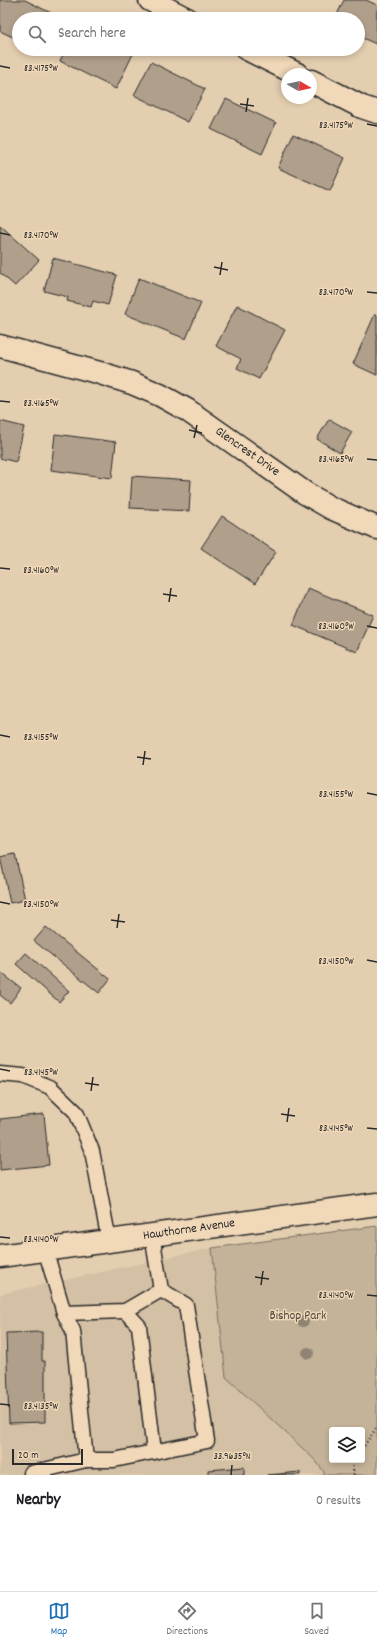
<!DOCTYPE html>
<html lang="en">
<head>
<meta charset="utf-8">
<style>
  body { margin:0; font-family:Dekko,sans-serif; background:#f2f2f2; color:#202124 }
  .controls { position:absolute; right:12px; bottom:12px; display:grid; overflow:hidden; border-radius:4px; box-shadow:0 2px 6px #0003 }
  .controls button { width:36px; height:36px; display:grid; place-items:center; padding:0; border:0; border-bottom:1px solid #e0e0e0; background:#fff; color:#202124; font:20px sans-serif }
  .compass { position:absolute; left:281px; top:68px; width:36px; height:36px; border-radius:50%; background:#fff; box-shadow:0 2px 6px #0003; rotate:99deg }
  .scale { position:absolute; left:12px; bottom:10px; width:71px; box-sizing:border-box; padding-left:4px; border:2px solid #2b2b2b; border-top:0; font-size:11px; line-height:14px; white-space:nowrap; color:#2b2b2b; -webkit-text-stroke:3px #f0d8b8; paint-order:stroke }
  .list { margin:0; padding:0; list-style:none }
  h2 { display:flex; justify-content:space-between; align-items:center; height:52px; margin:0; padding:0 16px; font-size:17px }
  h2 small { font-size:13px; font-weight:400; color:#757577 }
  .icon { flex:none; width:22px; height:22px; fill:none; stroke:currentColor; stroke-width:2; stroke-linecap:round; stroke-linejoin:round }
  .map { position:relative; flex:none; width:377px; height:1475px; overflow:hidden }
  .search { position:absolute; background:#fff; box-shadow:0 2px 6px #0003; left:12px; right:12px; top:12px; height:44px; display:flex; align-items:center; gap:10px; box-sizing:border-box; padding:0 14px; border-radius:22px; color:#757577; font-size:15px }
  .sheet { height:116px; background:#fff }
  nav { display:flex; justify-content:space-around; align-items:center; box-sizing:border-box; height:56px; border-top:1px solid #e0e0e0; background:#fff; font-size:11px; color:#757577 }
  nav a { display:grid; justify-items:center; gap:2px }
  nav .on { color:#1f6fb2 }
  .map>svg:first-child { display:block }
  .built { fill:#d4c0a5 }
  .green { fill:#c5b399; stroke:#786f62; fill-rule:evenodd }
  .building { fill:#b0a08b; stroke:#2b2b2b }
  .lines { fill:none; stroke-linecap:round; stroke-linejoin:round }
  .lane-casing { stroke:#2b2b2b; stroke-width:17 }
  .street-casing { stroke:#2b2b2b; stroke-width:25 }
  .secondary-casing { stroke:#2b2b2b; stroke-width:25 }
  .path { stroke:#2b2b2b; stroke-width:2.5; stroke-dasharray:1 3; stroke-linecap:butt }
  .lane { stroke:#f0d8b8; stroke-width:14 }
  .street { stroke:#f0d8b8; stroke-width:22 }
  .secondary { stroke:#f0d8b8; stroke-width:22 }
  .tree { fill:#8f8373 }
  .ticks { fill:none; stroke:#2b2b2b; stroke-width:1.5 }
  .labels { text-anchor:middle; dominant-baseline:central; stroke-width:3; stroke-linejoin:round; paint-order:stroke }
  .street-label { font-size:13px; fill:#2b2b2b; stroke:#f0d8b8 }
  .park-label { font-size:13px; fill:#4a4641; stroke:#f0d8b8 }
  .ticks-label { font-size:10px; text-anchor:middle; fill:#2b2b2b; stroke:#f0d8b8; stroke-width:3; stroke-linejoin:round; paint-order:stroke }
</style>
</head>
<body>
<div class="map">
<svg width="377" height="1475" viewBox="0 0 377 1475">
  <rect width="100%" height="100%" fill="#e4ceb0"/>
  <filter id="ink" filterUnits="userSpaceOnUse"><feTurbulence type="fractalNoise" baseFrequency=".025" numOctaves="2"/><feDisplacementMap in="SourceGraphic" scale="8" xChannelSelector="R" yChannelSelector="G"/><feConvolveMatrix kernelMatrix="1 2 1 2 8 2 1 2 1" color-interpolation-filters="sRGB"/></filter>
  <g filter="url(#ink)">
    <path class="built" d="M212,1248l14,129 89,83 9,12v3h-324v-181z"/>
    <path class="green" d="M377,1226v249h-53v-3l-9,-12 -89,-83 -14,-129zM332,1430h30v30h-30z"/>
    <g class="building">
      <path d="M0,0h25l26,13 -2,6h-30v21l-19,-9z"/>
      <path d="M344,0h22l11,5 -1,39 -18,-8v-17h-23z"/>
      <path d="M66,49h56l11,5 -17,35 -56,-28z"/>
      <path d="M151,62l54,27 -17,33 -54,-27z"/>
      <path d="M226,99l50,24 -14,31 -51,-25z"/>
      <path d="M293,134l52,24 -15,33 -52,-23z"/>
      <path d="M0,225l39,35 -24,26 -15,-13z"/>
      <path d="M53,258l64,17 -9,30 -15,-4 -2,6 -24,-6 1,-4 -24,-6z"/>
      <path d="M139,278l62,25 -15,36 -61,-25z"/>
      <path d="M237,305l48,25 -26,49 -22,-11 4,-9 -25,-13z"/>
      <path d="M375,314l2,1v60l-24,-11z"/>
      <path d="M329,419l23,13 -12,21 -23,-14z"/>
      <path d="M0,421l24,6 -8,35 -16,-4z"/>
      <path d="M55,434l61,8 -4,36 -61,-8z"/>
      <path d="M132,476l59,4 -2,31 -59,-3z"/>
      <path d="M222,516l54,36 -21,32 -54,-36z"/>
      <path d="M308,588l65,27 -16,37 -64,-27z"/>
      <path d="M15,854l10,46 -15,3 -10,-46z"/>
      <path d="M46,927l64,52 -11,14 -65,-52z"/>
      <path d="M26,953l43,38 -10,11 -43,-38z"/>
      <path d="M0,972l21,16 -11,15 -10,-8z"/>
      <path d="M44,1114l5,51 -49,5v-51z"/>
      <path d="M42,1332v29h3v61l-36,1 -3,-90z"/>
      <path d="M244,1467v8h-36v-5z"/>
      <path d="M300,1472v3h-33z"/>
    </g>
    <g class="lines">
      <g class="lane-casing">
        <g id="lane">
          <path d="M0,1074l23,2 27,11 26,25 16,39 17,90"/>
          <path d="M125,1311l14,15 15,126"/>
          <path d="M64,1313l61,-2 36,-21"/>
          <path d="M86,1460h28l93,-19 -21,-136 -25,-15 -9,-55"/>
          <path d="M31,1475v-2l55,-13 -13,-129 -9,-18 -19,-64"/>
        </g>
      </g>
      <g class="street-casing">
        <g id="street">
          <path d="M150,0l37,19"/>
          <path d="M247,49l50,25"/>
          <path d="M311,81l51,26 15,5"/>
          <path d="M0,346l100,27 32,10 28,12 27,15 118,83 26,15 46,20"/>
        </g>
      </g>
      <g class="secondary-casing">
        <path id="secondary" d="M0,1256l377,-52"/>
      </g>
      <g class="path">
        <path d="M362,1449l15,-22"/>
        <path d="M354,1475l-2,-12 2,-3"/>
      </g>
      <use href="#lane" class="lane"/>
      <use href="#street" class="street"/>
      <use href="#secondary" class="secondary"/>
    </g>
    <g class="tree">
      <circle cx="303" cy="1321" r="6"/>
      <circle cx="308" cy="1353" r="6"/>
    </g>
  </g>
  <path class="ticks" d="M0,66l10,2M240,104l14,2M246,112l2,-14M367,124l10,2M0,233l10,2M214,267l14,3M220,275l2,-13M367,292l10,1M0,401l10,1M189,430l13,3M194,438l3,-13M367,459l10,1M0,568l10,1M163,594l14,2M169,602l2,-14M367,626l10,2M0,735l10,2M137,757l14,2M143,765l2,-14M367,793l10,2M0,902l10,2M111,920l14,2M117,928l2,-14M367,960l10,2M0,1069l10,2M85,1083l14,2M91,1091l2,-14M281,1114l14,2M287,1122l2,-14M367,1128l10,1M0,1237l10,1M255,1277l14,2M261,1285l2,-14M367,1295l10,1M0,1404l10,1M231,1475l1,-10"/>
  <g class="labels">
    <g class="street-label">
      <text transform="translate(247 452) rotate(35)">Glencrest Drive</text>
      <text transform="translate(189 1230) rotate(-8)">Hawthorne Avenue</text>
    </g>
    <g class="park-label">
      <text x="298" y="1316">Bishop Park</text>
    </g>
  </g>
  <g class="ticks-label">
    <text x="41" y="71">83.4175°W</text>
    <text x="336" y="128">83.4175°W</text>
    <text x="41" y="238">83.4170°W</text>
    <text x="336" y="295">83.4170°W</text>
    <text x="41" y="406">83.4165°W</text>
    <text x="336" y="462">83.4165°W</text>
    <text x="41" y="573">83.4160°W</text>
    <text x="336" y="629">83.4160°W</text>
    <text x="41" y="740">83.4155°W</text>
    <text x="336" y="797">83.4155°W</text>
    <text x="41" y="907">83.4150°W</text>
    <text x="336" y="964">83.4150°W</text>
    <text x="41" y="1075">83.4145°W</text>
    <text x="336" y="1131">83.4145°W</text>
    <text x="41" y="1242">83.4140°W</text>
    <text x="336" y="1298">83.4140°W</text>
    <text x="41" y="1409">83.4135°W</text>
    <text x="232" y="1459">33.9635°N</text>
  </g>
</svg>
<div class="controls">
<button><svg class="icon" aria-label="layers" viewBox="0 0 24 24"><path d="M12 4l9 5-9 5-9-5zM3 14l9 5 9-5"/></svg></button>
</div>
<svg class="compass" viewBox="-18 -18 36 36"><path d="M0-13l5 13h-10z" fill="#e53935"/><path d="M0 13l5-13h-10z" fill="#757577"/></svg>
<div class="scale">20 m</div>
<div class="search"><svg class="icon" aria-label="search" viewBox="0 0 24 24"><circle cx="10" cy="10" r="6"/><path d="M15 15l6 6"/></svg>Search here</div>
</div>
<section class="sheet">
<h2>Nearby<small>0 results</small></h2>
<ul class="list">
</ul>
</section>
<nav>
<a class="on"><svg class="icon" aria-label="map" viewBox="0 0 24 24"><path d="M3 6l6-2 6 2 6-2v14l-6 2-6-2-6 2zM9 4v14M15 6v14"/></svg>Map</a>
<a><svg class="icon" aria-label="directions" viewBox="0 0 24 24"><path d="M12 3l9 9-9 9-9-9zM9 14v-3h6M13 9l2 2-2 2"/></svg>Directions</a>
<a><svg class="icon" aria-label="saved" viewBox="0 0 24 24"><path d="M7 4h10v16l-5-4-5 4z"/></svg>Saved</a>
</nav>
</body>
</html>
